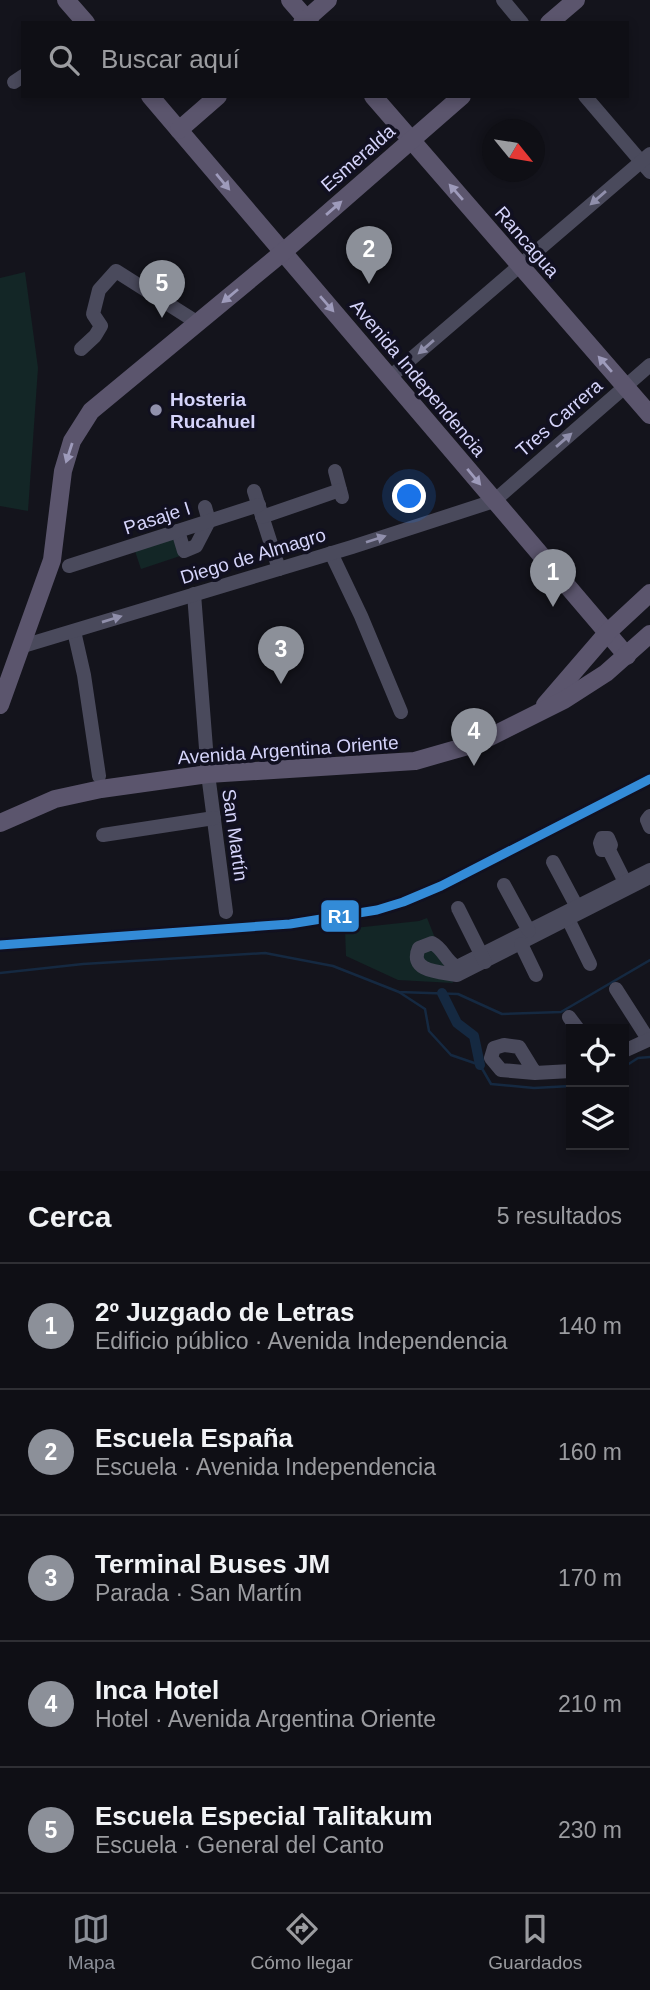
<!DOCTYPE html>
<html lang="es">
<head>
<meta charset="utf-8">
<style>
  body { margin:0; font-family:Arial,sans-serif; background:#18181e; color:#f1f3f6 }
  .controls { position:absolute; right:21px; bottom:21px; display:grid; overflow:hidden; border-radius:0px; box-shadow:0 4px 10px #0003 }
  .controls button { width:63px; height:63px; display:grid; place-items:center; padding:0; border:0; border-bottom:2px solid #2f2f34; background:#0f0f15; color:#f1f3f6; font:35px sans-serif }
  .compass { position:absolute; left:482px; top:119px; width:63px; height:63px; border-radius:50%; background:#0f0f15; box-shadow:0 4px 10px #0003; rotate:120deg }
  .you { position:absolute; left:410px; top:497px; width:24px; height:24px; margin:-18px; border:5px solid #fff; border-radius:50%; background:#1a73e8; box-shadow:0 0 0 10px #1a73e833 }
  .badge { display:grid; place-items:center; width:46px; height:46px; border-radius:50%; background:#8c9099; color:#fff; font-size:23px; font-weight:700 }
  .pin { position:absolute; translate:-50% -58px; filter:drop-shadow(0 2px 4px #0008) }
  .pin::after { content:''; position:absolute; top:37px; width:24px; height:21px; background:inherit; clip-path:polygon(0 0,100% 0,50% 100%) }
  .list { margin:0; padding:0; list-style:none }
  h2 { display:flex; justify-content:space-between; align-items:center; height:91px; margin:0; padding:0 28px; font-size:30px }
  h2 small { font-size:23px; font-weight:400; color:#9b9ca0 }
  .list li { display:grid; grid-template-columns:46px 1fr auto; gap:21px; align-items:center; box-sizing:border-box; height:126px; padding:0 28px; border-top:2px solid #2f2f34 }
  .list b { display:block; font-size:26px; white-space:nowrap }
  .list p { margin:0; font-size:23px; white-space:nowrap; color:#9b9ca0 }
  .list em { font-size:23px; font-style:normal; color:#9b9ca0 }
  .icon { flex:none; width:38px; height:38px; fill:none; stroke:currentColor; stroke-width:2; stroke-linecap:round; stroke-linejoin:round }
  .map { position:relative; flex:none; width:650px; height:1171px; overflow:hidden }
  .search { position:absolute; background:#0f0f15; box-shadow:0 4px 10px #0003; left:21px; right:21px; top:21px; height:77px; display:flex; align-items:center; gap:18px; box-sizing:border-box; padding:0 24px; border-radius:0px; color:#9b9ca0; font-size:26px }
  .sheet { height:721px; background:#0f0f15 }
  nav { display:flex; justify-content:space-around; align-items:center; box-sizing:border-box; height:98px; border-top:2px solid #2f2f34; background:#0f0f15; font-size:19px; color:#9b9ca0 }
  nav a { display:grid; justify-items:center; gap:4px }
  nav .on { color:#8c9099 }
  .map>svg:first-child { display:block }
  .park { fill:#132626 }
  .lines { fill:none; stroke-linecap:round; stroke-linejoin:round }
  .stream { stroke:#152941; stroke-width:2.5 }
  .canal { stroke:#152941; stroke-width:10 }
  .minor { stroke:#4a4a5c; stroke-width:14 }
  .major { stroke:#5b556d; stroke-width:18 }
  .rail-1-casing { stroke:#111020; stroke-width:14 }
  .rail-1 { stroke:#338bd7; stroke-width:9 }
  .oneway { fill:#9e9bbb }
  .oneway2 { fill:#908fab }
  .poi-dot { fill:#9191ac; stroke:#111020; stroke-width:2.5 }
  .labels { text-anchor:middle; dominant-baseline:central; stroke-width:7; stroke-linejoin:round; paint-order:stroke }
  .street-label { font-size:19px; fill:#d5d4fa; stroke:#111020 }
  .poi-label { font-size:19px; font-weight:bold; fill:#d5d4fa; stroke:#111020; text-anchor:start }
  .line-badge { stroke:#111020; stroke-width:2.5 }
  .badge-label { font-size:19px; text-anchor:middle; font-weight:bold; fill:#fff }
</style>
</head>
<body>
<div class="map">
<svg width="650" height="1171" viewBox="0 0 650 1171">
  <rect width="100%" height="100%" fill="#14141c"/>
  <g class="park">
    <path d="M25,272l13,96 -10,143 -28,-5v-228z"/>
    <path d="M175,538l5,18 -39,13 -6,-18z"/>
    <path d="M427,918l26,65 -55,-3 -52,-24 -1,-27 74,-8z"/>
  </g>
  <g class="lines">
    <g class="stream">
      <path d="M0,973l83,-9 182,-11 68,13 66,26 59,2 44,20 59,-2 89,-52"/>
      <path d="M399,992l26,17 4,22 22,24 29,10 11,19 43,4 37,-2"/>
      <path d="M624,1067l14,-9 12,-1"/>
    </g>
    <path class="canal" d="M442,993l15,30 17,13 6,29"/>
    <g class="minor">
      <path d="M503,0l19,23"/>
      <path d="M14,82l9,-6"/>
      <path d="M585,96l65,76"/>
      <path d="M81,349l14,-13 6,-10 -8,-12 6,-24 17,-19 82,52"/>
      <path d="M390,377l260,-223"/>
      <path d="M335,471l7,26"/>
      <path d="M254,491l25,78"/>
      <path d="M262,517l78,-27"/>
      <path d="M178,531l6,20 12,-5 13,-25 -4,-14"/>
      <path d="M331,553l30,63 40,96"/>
      <path d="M69,566l190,-61"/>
      <path d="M194,594l14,180 18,138"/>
      <path d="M74,631l10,44 15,101"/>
      <path d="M23,646l329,-99 142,-46 156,-136"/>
      <path d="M650,816l-3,4 3,7"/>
      <path d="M103,835l111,-17"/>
      <path d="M609,850h-7l-2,-7 2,-5h6l3,7 -2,5 16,32"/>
      <path d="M553,862l24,45 -9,12 22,45"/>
      <path d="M650,870l-193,97c-12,-6 -13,-18 -25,-24l-13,5c-11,24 22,24 38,27l193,-98"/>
      <path d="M504,885l25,46"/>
      <path d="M458,908l27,54"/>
      <path d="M521,944l15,31"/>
      <path d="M616,989l32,50"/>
      <path d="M569,1017l9,12"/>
      <path d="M624,1051l26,-12"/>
      <path d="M535,1073l-16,-26 -15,-2 -10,3 -3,10 10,12 34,3 36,-2"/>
    </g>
    <g class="major">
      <path d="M66,0l20,23"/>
      <path d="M290,0l20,23"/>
      <path d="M302,23l26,-23"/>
      <path d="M549,23l27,-23"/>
      <path d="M150,96l477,560"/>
      <path d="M373,96l277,319"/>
      <path d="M179,130l39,-34"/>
      <path d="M0,705l52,-145 11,-89 9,-30 19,-30 191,-158 180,-157"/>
      <path d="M545,705l63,-73 42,-39"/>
      <path d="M0,823l55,-24 46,-10 107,-15 207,-13 63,-18 86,-43 42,-27 44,-39"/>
    </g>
    <g class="rail-1-casing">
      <path id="rail-1" d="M0,945l290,-21 87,-14 26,-8 38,-16 209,-107"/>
    </g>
    <use href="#rail-1" class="rail-1"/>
  </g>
  <defs><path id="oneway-solid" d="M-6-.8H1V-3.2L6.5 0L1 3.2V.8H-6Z" transform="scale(1.75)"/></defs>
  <g class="oneway">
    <use href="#oneway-solid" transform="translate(223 182) rotate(50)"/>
    <use href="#oneway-solid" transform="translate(456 192) rotate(-131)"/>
    <use href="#oneway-solid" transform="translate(334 208) rotate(-41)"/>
    <use href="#oneway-solid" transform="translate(230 296) rotate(140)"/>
    <use href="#oneway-solid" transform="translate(327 304) rotate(49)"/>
    <use href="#oneway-solid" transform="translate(605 364) rotate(-131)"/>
    <use href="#oneway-solid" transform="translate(69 453) rotate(108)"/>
    <use href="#oneway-solid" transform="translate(474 477) rotate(50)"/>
  </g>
  <g class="oneway2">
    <use href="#oneway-solid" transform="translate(598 198) rotate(139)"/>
    <use href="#oneway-solid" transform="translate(426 347) rotate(139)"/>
    <use href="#oneway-solid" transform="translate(564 440) rotate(-41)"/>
    <use href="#oneway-solid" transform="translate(376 539) rotate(-18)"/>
    <use href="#oneway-solid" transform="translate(112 619) rotate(-17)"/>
  </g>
  <circle class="poi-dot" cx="156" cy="410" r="7"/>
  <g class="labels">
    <g class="street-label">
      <text transform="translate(358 158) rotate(-41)">Esmeralda</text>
      <text transform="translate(527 242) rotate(49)">Rancagua</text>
      <text transform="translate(418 378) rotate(50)">Avenida Independencia</text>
      <text transform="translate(559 418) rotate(-41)">Tres Carrera</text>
      <text transform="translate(157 518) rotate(-18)">Pasaje I</text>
      <text transform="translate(253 556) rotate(-17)">Diego de Almagro</text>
      <text transform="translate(288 750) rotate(-4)">Avenida Argentina Oriente</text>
      <text transform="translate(235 835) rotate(82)">San Martín</text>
    </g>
    <g class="poi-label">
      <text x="170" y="399">Hosteria<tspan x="170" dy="22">Rucahuel</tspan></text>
    </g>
  </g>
  <rect class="line-badge" x="320" y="899" width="40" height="34" rx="7" fill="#338bd7"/>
  <g class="badge-label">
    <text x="340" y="923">R1</text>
  </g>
</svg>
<div class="controls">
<button><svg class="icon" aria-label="locate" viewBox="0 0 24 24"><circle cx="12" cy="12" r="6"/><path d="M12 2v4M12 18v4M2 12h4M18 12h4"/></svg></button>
<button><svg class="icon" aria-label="layers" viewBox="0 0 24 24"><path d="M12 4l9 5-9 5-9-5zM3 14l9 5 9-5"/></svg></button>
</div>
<svg class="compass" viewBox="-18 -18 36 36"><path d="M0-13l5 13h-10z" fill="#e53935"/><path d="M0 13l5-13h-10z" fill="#9b9ca0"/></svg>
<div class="you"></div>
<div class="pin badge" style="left:553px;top:607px">1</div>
<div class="pin badge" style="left:369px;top:284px">2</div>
<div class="pin badge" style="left:281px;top:684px">3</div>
<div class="pin badge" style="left:474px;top:766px">4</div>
<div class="pin badge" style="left:162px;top:318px">5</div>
<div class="search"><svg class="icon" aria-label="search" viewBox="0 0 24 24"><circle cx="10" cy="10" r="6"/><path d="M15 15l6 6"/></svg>Buscar aquí</div>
</div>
<section class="sheet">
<h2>Cerca<small>5 resultados</small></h2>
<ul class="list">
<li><span class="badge">1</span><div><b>2º Juzgado de Letras</b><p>Edificio público · Avenida Independencia</p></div><em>140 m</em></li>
<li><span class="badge">2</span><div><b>Escuela España</b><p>Escuela · Avenida Independencia</p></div><em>160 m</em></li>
<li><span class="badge">3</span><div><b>Terminal Buses JM</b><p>Parada · San Martín</p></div><em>170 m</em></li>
<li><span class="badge">4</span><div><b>Inca Hotel</b><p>Hotel · Avenida Argentina Oriente</p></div><em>210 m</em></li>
<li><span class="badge">5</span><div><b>Escuela Especial Talitakum</b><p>Escuela · General del Canto</p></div><em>230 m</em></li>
</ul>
</section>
<nav>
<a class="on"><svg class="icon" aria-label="map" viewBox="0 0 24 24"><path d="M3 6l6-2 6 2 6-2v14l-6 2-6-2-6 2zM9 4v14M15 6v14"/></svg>Mapa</a>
<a><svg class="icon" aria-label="directions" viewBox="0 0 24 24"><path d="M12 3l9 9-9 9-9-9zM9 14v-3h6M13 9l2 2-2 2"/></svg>Cómo llegar</a>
<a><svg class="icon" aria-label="saved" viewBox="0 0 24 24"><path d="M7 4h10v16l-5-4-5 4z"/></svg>Guardados</a>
</nav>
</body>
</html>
